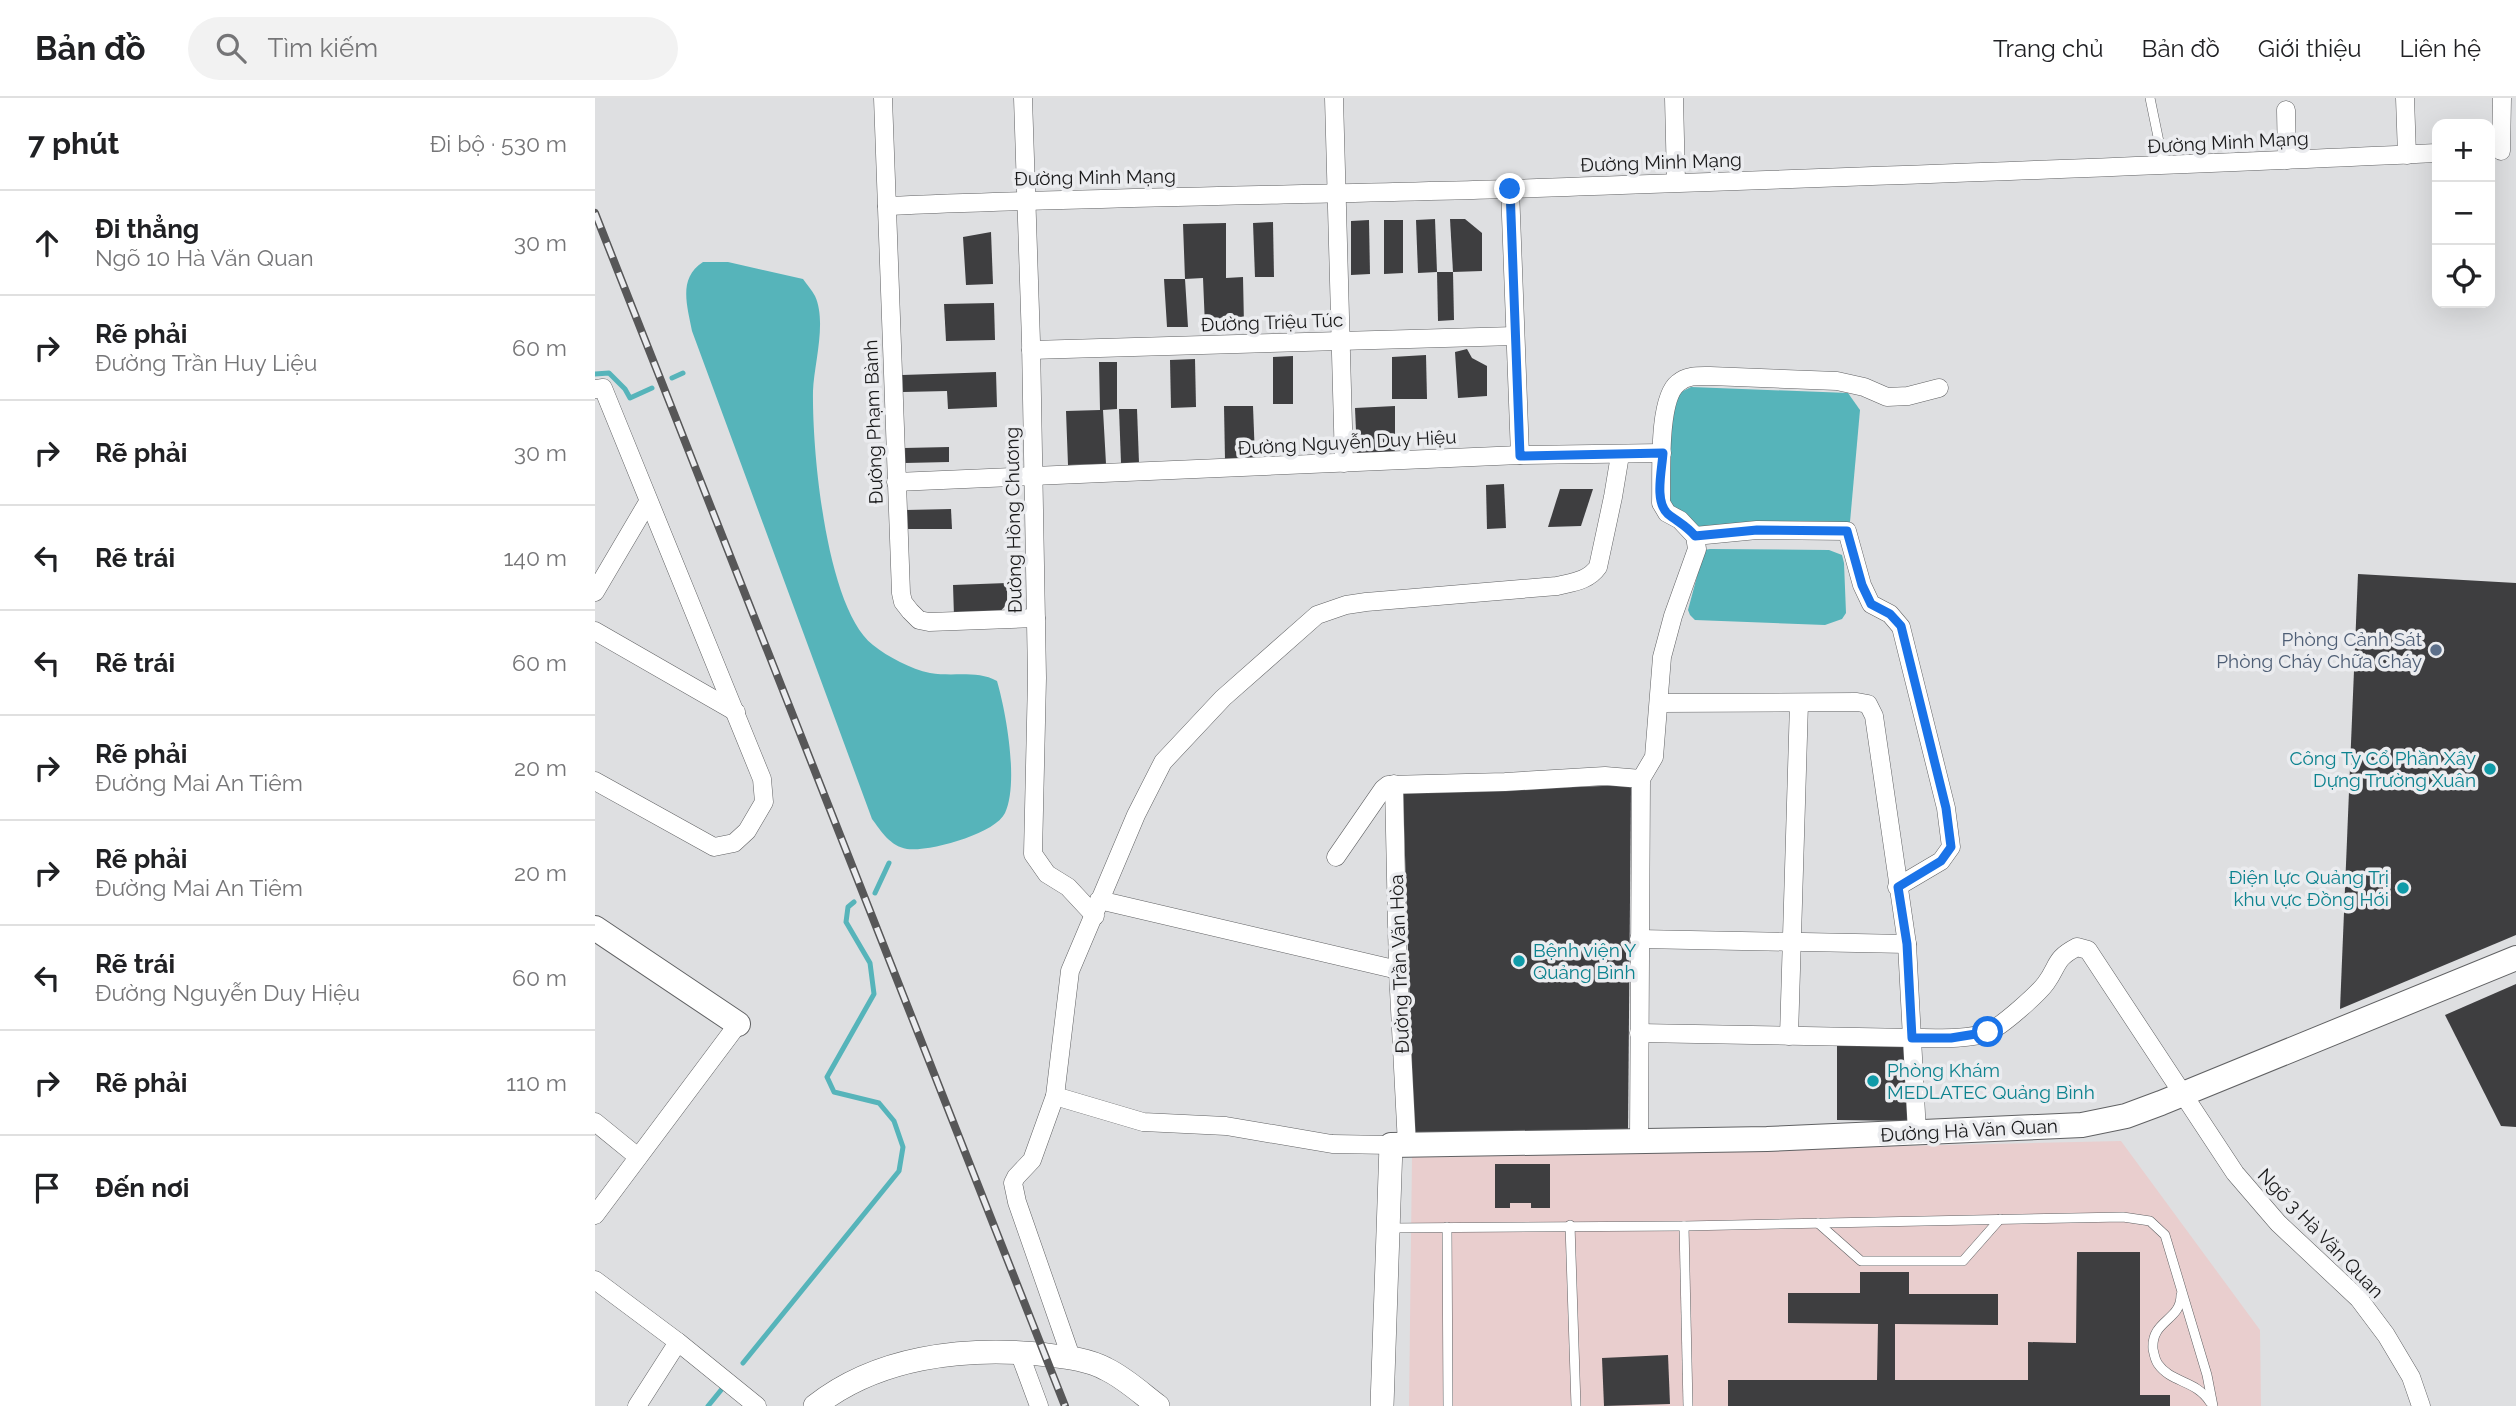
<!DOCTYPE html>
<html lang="vi">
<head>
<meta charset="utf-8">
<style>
  body { margin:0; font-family:Raleway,sans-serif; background:#f2f2f2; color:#202124 }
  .controls { position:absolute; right:21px; top:21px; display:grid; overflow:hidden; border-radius:14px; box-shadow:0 7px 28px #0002 }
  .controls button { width:63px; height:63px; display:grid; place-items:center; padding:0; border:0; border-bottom:2px solid #e0e0e0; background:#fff; color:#202124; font:35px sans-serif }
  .stop { position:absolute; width:21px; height:21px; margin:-16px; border:5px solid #1a73e8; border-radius:50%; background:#fff }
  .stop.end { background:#1a73e8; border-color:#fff; box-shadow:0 2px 7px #0008 }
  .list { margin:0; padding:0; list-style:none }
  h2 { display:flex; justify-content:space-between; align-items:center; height:91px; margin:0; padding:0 28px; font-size:30px }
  h2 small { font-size:23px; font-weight:400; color:#757577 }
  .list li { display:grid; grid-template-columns:46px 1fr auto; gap:21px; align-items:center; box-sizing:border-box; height:105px; padding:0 28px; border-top:2px solid #e0e0e0 }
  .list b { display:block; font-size:26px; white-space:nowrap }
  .list p { margin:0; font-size:23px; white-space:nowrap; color:#757577 }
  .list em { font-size:23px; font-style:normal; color:#757577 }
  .icon { flex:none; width:38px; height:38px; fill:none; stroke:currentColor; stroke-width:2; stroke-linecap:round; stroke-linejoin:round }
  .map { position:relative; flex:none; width:1921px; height:1308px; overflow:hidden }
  header { display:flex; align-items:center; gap:42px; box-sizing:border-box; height:98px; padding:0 35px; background:#fff; border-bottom:2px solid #e0e0e0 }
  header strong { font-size:33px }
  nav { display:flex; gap:38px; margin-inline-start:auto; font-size:24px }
  .search { width:490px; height:63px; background:#f2f2f2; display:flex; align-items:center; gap:18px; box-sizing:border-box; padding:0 24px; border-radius:38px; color:#757577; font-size:26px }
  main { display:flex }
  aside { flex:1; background:#fff }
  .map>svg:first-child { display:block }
  .medical { fill:#e9cece }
  .water { fill:#56b4ba }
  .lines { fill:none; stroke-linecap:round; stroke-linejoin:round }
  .stream { stroke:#56b4ba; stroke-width:5 }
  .building { fill:#3e3e40 }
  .service-casing { stroke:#606163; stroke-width:10 }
  .minor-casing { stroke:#606163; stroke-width:19 }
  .tertiary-casing { stroke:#606163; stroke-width:24 }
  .secondary-casing { stroke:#606163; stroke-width:26 }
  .service { stroke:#fff; stroke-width:9 }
  .minor { stroke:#fff; stroke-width:18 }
  .tertiary { stroke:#fff; stroke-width:23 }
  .secondary { stroke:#fff; stroke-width:24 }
  .rail-casing { stroke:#575758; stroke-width:8 }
  .rail { stroke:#ebecef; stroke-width:5; stroke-dasharray:16; stroke-linecap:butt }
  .route { stroke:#1a73e8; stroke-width:9 }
  .service-dot { fill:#5c6f8a; stroke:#ebecef; stroke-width:2.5 }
  .culture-dot { fill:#0f9aa8; stroke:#ebecef; stroke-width:2.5 }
  .labels { text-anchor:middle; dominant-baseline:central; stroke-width:7; stroke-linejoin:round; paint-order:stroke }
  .street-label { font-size:19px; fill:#1a1a1b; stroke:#ebecef }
  .service-label { font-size:19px; fill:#4e5e75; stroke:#ebecef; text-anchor:end }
  .culture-label { font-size:19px; fill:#0d838f; stroke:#ebecef; text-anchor:end }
</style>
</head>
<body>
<header>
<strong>Bản đồ</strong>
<div class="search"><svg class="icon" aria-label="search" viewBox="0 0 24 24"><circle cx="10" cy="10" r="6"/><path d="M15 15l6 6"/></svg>Tìm kiếm</div>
<nav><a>Trang chủ</a><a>Bản đồ</a><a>Giới thiệu</a><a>Liên hệ</a></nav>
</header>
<main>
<aside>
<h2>7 phút<small>Đi bộ · 530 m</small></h2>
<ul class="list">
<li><svg class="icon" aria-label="ahead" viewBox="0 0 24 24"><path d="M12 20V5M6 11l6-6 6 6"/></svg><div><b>Đi thẳng</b><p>Ngõ 10 Hà Văn Quan</p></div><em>30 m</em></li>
<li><svg class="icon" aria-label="right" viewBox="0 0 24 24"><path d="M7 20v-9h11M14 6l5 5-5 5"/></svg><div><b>Rẽ phải</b><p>Đường Trần Huy Liệu</p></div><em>60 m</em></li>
<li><svg class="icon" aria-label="right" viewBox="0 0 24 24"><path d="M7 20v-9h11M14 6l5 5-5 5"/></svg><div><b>Rẽ phải</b></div><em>30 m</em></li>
<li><svg class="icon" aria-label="left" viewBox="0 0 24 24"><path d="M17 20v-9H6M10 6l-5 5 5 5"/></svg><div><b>Rẽ trái</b></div><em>140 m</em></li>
<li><svg class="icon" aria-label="left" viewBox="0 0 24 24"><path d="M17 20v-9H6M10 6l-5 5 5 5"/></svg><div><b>Rẽ trái</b></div><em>60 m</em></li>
<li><svg class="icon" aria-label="right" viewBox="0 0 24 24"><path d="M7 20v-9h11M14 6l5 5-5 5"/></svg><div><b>Rẽ phải</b><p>Đường Mai An Tiêm</p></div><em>20 m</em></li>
<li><svg class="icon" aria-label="right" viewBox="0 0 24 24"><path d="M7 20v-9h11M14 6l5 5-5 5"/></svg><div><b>Rẽ phải</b><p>Đường Mai An Tiêm</p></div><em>20 m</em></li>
<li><svg class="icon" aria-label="left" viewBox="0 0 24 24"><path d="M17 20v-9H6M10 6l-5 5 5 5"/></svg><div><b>Rẽ trái</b><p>Đường Nguyễn Duy Hiệu</p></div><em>60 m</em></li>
<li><svg class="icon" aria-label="right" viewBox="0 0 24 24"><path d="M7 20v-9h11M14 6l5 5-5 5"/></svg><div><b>Rẽ phải</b></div><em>110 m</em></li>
<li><svg class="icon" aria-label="arrive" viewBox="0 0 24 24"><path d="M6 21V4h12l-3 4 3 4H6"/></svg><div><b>Đến nơi</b></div></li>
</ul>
</aside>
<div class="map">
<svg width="1921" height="1308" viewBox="0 0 1921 1308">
  <rect width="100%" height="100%" fill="#dedfe1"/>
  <path class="medical" d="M1526,1043l139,189 1,76h-852l3,-249z"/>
  <g class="water">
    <path d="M108,164h25l75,17c4,6 9,11 12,17 12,26 -1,68 -2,95 -1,59 13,217 60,254 15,12 38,24 57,28 23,4 47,-3 67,8 9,31 22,102 8,132 -10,21 -76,39 -98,36 -17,-3 -26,-18 -35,-30l-180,-488c-5,-26 -14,-53 11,-69z"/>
    <path d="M1096,289l157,6 12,17 -10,112 -158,5 -27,-21 2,-58 8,-47 6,-9z"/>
    <path d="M1115,451l119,1 13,5 2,8 2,50 -4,6 -17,6 -130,-5 -5,-5 -2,-5 15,-56 1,-4z"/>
  </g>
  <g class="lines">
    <g class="stream">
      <path d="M0,276l14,-1 16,16 5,9 22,-10"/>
      <path d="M77,280l11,-5"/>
      <path d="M280,795l14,-30"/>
      <path d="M148,1265l156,-192 4,-24 -9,-26 -15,-18 -45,-11 -7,-15 47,-83 -4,-31 -24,-41 2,-15 6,-5"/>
      <path d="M113,1308l18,-22"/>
    </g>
  </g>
  <g class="building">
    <path d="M840,121l2,53 -19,1 -2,-53z"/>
    <path d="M855,121h15l17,14v38l-29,1z"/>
    <path d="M774,122l1,54 -19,1v-54z"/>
    <path d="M789,122h19v53l-19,1z"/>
    <path d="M678,124l1,55h-19l-2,-54z"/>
    <path d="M631,125v55l17,-1 1,48 -39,1 -2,-48 -18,1 -2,-55z"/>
    <path d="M396,134l2,52 -27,1 -3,-48z"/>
    <path d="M842,174h16l1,48 -16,1z"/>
    <path d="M569,181h21l3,48h-21z"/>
    <path d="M399,205l1,37 -49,1 -2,-37z"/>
    <path d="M872,251l5,9 15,8v30l-29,2 -3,-46z"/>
    <path d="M831,257l1,44h-35v-42z"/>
    <path d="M698,258v48h-20v-47z"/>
    <path d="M600,261l1,48 -25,1 -1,-48z"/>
    <path d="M504,264h18v47l-14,1 3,54 -38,1 -2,-54 34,-1z"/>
    <path d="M401,274l1,35 -49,2 -1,-18 -44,1 -1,-17z"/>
    <path d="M629,308h29l2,52 -30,2z"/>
    <path d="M800,308v46l-38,2 -2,-46z"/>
    <path d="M524,311h18l2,54h-18z"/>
    <path d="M354,349v15l-44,1 -1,-15z"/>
    <path d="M909,386l2,44 -19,1 -1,-44z"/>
    <path d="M965,391h33l-12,37 -33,1z"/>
    <path d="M356,411l1,20h-45l-1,-19z"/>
    <path d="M1763,476l158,9v352l-176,74z"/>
    <path d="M412,485v21l-10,11 -43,1 -1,-31z"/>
    <path d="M1036,687l-3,345 -214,7 -11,-344z"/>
    <path d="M1921,886v143l-15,-1 -56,-111z"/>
    <path d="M1242,943l72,1 1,79 -73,-1z"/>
    <path d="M900,1066h55v44h-19v-5h-21v5h-15z"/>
    <path d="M1482,1154h63v143h30v11h-442v-26h149l1,-56 -90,-1v-30h72v-21h49v22h89v31l-103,-1v56h133v-38l48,1z"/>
    <path d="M1073,1257l2,49 -66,2 -2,-48z"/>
  </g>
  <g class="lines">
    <g class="service-casing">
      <g id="service">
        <path d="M1555,0l14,68"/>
        <path d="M1223,1125l43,38h102l37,-42"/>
        <path d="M975,1127l6,181"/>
        <path d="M1089,1128l4,180"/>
        <path d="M852,1129l1,179"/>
        <path d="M794,1130l295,-2 439,-9 27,4 15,14 42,140 6,31"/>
        <path d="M1586,1197c0,26 -30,25 -28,54 1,5 2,11 5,15 13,19 38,16 52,38"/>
      </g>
    </g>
    <g class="minor-casing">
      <g id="minor">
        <path d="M288,0l18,495 2,9 7,9 9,9 10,2 107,-4"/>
        <path d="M428,0l8,244 6,336 -4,176 14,20 21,13 27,29"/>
        <path d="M739,0l10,365"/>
        <path d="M1079,0l2,83"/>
        <path d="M1810,0l2,57"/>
        <path d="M1691,12l1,50"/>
        <path d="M1906,53l1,-53"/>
        <path d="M915,91l10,266"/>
        <path d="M292,108c207,-9 415,-11 623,-17 309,-11 618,-21 927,-36"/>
        <path d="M436,252l484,-14"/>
        <path d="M0,291l8,-1 159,391 2,23 -17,29 -13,12 -20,4 -119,-66"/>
        <path d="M301,384l624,-27 142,-2"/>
        <path d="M1100,438l62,-6 90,1 15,54 9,19 19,10 11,13 45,181 5,39 -10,14 -44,26"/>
        <path d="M0,494l53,-90"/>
        <path d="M0,533l141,81"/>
        <path d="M1065,605l197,-1 11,2 6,12 33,228 10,189"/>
        <path d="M799,686l4,186 9,175"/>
        <path d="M741,759l47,-68 5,-4 117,-3 100,-6 36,3"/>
        <path d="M504,802l299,70"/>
        <path d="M1044,841l268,5"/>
        <path d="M1044,935l273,5c21,0 58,2 76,-6 13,-5 50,-38 58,-49 13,-18 8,-24 31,-36l11,3 147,223 43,50 81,76 27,36 25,42 10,29"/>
        <path d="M1194,938l10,-333"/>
        <path d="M460,998l88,26 83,4 106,18 59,1"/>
        <path d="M0,1024l43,35"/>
        <path d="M1044,1042l2,-361 13,-22 8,-100 11,-41 24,-67 -2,-13 -15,-16 -13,-7 -6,-10c1,-26 -4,-104 17,-120 9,-8 21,-7 32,-7l127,5 27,6 23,10 21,-1 31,-8"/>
        <path d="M0,1117l143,-191"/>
        <path d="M0,1182l83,62 79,64"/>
        <path d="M424,1254l20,54"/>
        <path d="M476,1259l-54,-155 -4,-19 3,-6 16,-17 23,-64 15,-125 66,-156 27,-53 60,-64 94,-83 29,-10 20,-3 191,-16c16,-4 31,-5 41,-19l15,-70 7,-42"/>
        <path d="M42,1308l41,-64"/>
      </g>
    </g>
    <g class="tertiary-casing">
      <g id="tertiary">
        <path d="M220,1308c62,-49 147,-59 224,-52 23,3 46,4 67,15 19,9 36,25 52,37"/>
        <path d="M787,1308l9,-261"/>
      </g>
    </g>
    <g class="secondary-casing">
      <g id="secondary">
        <path d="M0,830l143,96"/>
        <path d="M796,1047l376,-6 315,-14 44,-9 35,-13 355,-145"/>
      </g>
    </g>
    <use href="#service" class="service"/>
    <use href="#minor" class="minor"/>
    <use href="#tertiary" class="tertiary"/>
    <use href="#secondary" class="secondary"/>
    <g class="rail-casing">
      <path id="rail" d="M0,115l470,1193"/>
    </g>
    <use href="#rail" class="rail"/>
  </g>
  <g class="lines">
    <path class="route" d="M915,91l10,267 143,-3c-1,17 -9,49 5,61 10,8 19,12 27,22l62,-6 90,1 15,54 9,19 19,10 11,12 45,182 5,39 -10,14 -43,26 9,57 5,94h39l37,-6"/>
  </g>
  <circle class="service-dot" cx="1841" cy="552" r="7"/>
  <g class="culture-dot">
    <circle cx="1895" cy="671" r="7"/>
    <circle cx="1808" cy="790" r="7"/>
    <circle cx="924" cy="863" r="7"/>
    <circle cx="1278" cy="983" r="7"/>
  </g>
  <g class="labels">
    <g class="street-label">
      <text transform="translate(1633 44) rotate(-3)">Đường Minh Mạng</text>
      <text transform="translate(1066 64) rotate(-2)">Đường Minh Mạng</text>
      <text transform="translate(500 79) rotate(-1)">Đường Minh Mạng</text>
      <text transform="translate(677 224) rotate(-2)">Đường Triệu Túc</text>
      <text transform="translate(278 324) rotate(-92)">Đường Phạm Bành</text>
      <text transform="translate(752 344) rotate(-3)">Đường Nguyễn Duy Hiệu</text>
      <text transform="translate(418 422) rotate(-91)">Đường Hồng Chương</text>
      <text transform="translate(804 866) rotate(-92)">Đường Trần Văn Hòa</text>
      <text transform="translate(1374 1032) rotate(-3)">Đường Hà Văn Quan</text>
      <text transform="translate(1726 1135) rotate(46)">Ngõ 3 Hà Văn Quan</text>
    </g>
    <g class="service-label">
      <text x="1827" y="541">Phòng Cảnh Sát<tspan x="1827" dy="22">Phòng Cháy Chữa Cháy</tspan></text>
    </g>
    <g class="culture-label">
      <text x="1881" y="660">Công Ty Cổ Phần Xây<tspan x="1881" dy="22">Dựng Trường Xuân</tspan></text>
      <text x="1794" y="779">Điện lực Quảng Trị<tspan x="1794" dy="22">khu vực Đồng Hới</tspan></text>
      <text x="938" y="852" text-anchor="start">Bệnh viện Y<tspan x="938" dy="22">Quảng Bình</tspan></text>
      <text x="1292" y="972" text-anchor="start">Phòng Khám<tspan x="1292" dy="22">MEDLATEC Quảng Bình</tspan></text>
    </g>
  </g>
</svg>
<div class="controls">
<button>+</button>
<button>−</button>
<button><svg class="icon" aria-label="locate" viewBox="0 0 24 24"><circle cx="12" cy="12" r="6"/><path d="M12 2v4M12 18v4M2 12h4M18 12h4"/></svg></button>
</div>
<div class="stop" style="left:1393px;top:934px"></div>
<div class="stop end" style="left:915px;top:91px"></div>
</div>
</main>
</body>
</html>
